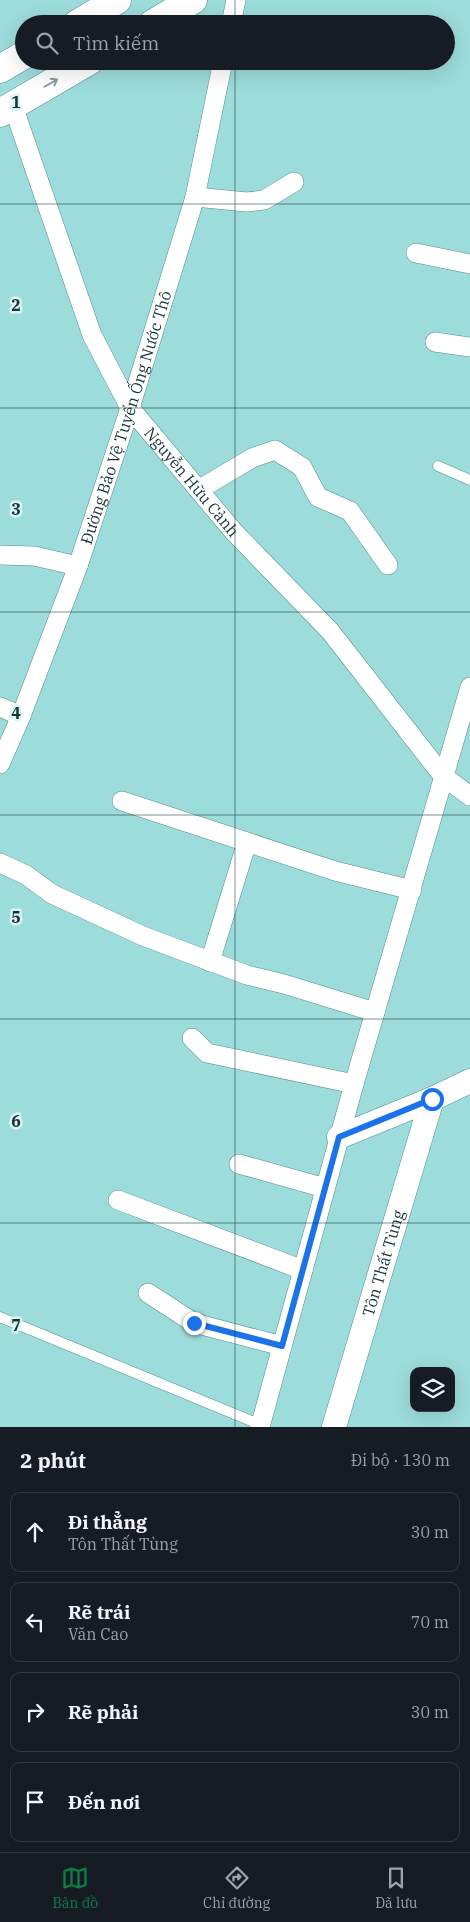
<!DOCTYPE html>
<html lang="vi">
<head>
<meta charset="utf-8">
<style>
  body { margin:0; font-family:"IBM Plex Serif",serif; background:#242831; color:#f1f3f6 }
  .controls { position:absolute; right:15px; bottom:15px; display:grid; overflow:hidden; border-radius:10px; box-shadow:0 5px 20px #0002 }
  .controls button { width:45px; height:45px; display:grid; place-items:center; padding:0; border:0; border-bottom:1px solid #363941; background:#171b24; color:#f1f3f6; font:25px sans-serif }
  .stop { position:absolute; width:15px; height:15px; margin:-11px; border:4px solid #1a73e8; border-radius:50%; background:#fff }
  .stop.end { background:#1a73e8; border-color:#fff; box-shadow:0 1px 5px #0008 }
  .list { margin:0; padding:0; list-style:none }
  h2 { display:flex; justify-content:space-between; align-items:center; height:65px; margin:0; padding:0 20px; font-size:21px }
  h2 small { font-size:16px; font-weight:400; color:#9ea1a6 }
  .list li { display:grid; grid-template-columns:32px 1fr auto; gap:15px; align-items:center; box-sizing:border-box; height:80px; margin:0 10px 10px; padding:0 10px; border:1px solid #363941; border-radius:10px }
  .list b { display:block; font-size:19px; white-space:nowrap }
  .list p { margin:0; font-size:16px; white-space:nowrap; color:#9ea1a6 }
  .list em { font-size:16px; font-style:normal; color:#9ea1a6 }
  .icon { flex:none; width:28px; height:28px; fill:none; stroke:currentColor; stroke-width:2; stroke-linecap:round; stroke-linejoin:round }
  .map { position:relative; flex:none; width:470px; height:1427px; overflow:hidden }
  .search { position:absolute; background:#171b24; box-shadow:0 5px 20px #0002; left:15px; right:15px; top:15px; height:55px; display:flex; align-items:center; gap:12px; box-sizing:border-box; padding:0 18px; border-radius:28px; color:#9ea1a6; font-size:19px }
  .sheet { height:425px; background:#171b24 }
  nav { display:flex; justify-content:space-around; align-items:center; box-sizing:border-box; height:70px; border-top:1px solid #363941; background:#171b24; font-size:14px; color:#9ea1a6 }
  nav a { display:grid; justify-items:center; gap:2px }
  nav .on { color:#0b8043 }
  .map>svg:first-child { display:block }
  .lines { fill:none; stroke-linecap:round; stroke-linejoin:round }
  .service-casing { stroke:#518f8f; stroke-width:11 }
  .minor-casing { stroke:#518f8f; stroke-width:20 }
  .tertiary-casing { stroke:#518f8f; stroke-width:25 }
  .primary-casing { stroke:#518f8f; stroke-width:29 }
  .service { stroke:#fff; stroke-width:10 }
  .minor { stroke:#fff; stroke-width:19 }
  .tertiary { stroke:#fff; stroke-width:24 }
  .primary { stroke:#fff; stroke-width:28 }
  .oneway { stroke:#8c9a9a }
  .route { stroke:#1a73e8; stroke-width:6 }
  .grid { fill:none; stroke:#1a3434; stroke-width:1; stroke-opacity:0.55 }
  .labels { text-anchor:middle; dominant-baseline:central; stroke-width:5; stroke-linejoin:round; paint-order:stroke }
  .street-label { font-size:16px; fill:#1a3434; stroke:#d7f6f5 }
  .grid-label { font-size:16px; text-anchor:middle; font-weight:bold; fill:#1a3434; stroke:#d7f6f5; stroke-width:5; stroke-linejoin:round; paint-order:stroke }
</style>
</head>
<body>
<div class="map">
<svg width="470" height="1427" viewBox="0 0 470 1427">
  <rect width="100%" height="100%" fill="#9cdcdb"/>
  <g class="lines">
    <g class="service-casing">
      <g id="service">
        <path d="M438,466l32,14"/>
        <path d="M0,1317l261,108"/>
      </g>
    </g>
    <g class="minor-casing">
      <g id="minor">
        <path d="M231,24l5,-24"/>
        <path id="s1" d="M13,106l79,229 38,73 104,124 96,99 113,145 27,20"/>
        <path d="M195,197l52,5 17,-2 30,-18"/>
        <path d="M416,253l54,11"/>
        <path d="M435,342l35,5"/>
        <path d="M200,489l52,-31 23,-8 27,17 16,30 32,14 38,54"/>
        <path d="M0,555l34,1 44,10"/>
        <path d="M0,707l21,9"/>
        <path id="s2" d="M0,764l21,-48 57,-150 52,-158 65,-211 28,-136"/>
        <path d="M122,801l213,70 77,19"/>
        <path d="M0,863l26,12 26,19 91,42 104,39 37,9 91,28"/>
        <path d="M210,962l37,-120"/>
        <path d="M192,1038l15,15 147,31"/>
        <path d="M239,1164l86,24"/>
        <path d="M118,1200l185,70"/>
        <path d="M148,1293l46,30 88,23"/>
        <path d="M260,1427l94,-343 116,-397"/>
      </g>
    </g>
    <g class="tertiary-casing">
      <g id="tertiary">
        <path d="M339,1137l93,-38"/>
        <path id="s3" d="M334,1427l98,-328 38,-18"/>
      </g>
    </g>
    <g class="primary-casing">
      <g id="primary">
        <path d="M77,24l40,-24"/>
        <path d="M152,24l41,-24"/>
        <path d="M0,69l24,-14"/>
        <path d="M0,113l89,-52"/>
      </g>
    </g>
    <use href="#service" class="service"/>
    <use href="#minor" class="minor"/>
    <use href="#tertiary" class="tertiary"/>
    <use href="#primary" class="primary"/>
  </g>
  <defs><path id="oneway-shaft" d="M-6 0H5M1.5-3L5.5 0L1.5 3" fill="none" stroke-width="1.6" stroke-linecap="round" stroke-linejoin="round" transform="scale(1.25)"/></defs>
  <use class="oneway" href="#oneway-shaft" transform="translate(51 83) rotate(-30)"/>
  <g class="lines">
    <path class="route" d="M194,1323l88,23 57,-209 93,-38"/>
  </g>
  <path class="grid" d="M235,0v24M235,61v1366M0,204h470M0,408h470M0,612h470M0,815h470M0,1019h470M0,1223h470"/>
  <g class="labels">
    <g class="street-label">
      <text stroke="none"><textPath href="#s2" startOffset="369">Đường Bảo Vệ Tuyến Ống Nước Thô</textPath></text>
      <text stroke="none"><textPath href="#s1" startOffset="421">Nguyễn Hữu Cảnh</textPath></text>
      <text stroke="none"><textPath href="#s3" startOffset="171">Tôn Thất Tùng</textPath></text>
    </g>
  </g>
  <g class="grid-label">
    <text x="16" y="108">1</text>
    <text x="16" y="311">2</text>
    <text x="16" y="515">3</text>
    <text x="16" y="719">4</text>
    <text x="16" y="923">5</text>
    <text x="16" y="1127">6</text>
    <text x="16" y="1331">7</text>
  </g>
</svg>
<div class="controls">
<button><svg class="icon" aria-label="layers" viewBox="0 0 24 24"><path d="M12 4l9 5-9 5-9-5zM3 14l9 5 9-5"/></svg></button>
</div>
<div class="stop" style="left:432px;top:1099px"></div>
<div class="stop end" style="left:194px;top:1323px"></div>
<div class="search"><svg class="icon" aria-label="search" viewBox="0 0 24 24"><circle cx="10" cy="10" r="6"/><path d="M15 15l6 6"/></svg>Tìm kiếm</div>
</div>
<section class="sheet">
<h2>2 phút<small>Đi bộ · 130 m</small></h2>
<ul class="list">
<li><svg class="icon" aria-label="ahead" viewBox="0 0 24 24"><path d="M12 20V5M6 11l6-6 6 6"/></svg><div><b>Đi thẳng</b><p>Tôn Thất Tùng</p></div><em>30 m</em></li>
<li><svg class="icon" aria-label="left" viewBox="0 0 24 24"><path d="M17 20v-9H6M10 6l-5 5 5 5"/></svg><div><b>Rẽ trái</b><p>Văn Cao</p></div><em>70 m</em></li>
<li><svg class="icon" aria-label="right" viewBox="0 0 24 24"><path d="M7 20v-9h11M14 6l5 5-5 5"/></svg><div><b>Rẽ phải</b></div><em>30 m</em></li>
<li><svg class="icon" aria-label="arrive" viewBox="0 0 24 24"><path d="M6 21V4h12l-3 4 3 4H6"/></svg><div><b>Đến nơi</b></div></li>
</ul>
</section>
<nav>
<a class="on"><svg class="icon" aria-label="map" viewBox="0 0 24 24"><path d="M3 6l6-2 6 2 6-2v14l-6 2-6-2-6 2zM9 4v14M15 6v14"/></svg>Bản đồ</a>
<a><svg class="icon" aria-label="directions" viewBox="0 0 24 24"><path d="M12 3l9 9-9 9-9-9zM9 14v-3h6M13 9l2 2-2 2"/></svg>Chỉ đường</a>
<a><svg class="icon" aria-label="saved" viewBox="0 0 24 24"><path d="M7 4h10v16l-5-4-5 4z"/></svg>Đã lưu</a>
</nav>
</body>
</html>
